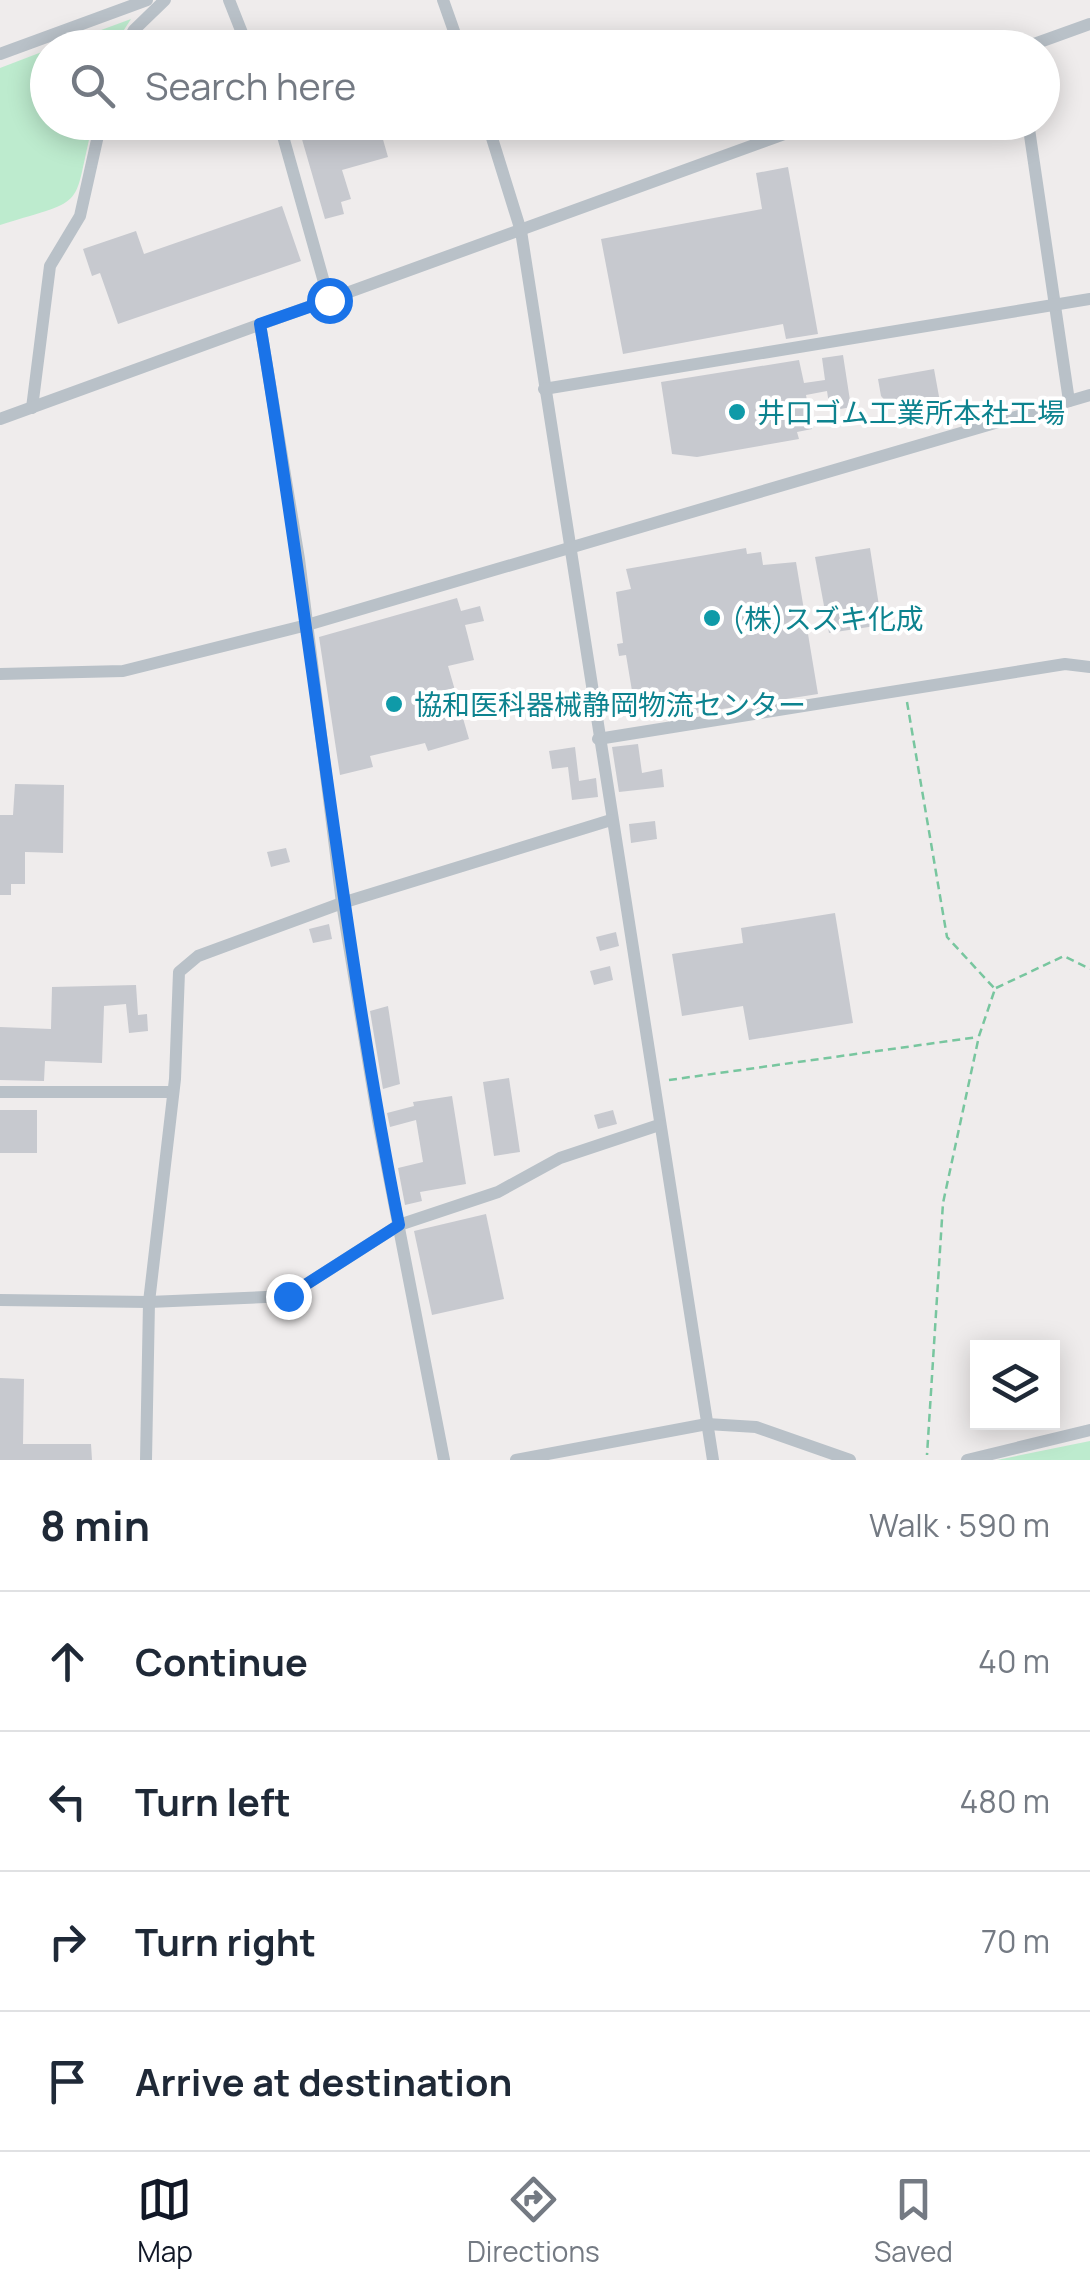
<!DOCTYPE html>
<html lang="en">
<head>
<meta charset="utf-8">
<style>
  body { margin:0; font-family:Manrope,"Noto Sans JP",sans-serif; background:#f6f6f7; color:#1f2937 }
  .controls { position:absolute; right:30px; bottom:30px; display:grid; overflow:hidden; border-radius:0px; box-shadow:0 5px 25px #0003 }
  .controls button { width:90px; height:90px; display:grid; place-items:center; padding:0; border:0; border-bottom:2px solid #e0e1e3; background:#fff; color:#1f2937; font:50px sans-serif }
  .stop { position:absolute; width:30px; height:30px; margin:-22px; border:8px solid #1a73e8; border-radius:50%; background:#fff }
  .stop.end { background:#1a73e8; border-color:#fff; box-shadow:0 2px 10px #0008 }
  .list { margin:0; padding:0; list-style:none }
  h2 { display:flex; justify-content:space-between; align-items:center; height:130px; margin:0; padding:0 40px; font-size:42px }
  h2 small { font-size:32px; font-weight:400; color:#747a83 }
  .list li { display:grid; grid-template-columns:65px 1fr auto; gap:30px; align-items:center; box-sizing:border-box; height:140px; padding:0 40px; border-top:2px solid #e0e1e3 }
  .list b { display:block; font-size:38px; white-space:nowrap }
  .list em { font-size:32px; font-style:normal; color:#747a83 }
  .icon { flex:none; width:55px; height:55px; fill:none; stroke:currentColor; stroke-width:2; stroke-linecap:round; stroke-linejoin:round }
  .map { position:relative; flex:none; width:1090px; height:1460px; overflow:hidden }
  .search { position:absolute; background:#fff; box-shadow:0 5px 25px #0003; left:30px; right:30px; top:30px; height:110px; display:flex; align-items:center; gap:25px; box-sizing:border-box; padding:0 35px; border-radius:55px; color:#747a83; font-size:38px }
  .sheet { height:690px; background:#fff }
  nav { display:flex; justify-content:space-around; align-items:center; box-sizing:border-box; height:140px; border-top:2px solid #e0e1e3; background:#fff; font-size:28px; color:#747a83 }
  nav a { display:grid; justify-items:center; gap:5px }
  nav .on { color:#111827 }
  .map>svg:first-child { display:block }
  .green { fill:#bdebce }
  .building { fill:#c7c9cf }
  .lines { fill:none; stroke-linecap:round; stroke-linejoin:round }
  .path { stroke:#78c69f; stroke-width:2.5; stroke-dasharray:8 5; stroke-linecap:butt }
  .street { stroke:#b9c1c8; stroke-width:12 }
  .route { stroke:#1a73e8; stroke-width:12 }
  .culture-dot { fill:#0f9aa8; stroke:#fff; stroke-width:4 }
  .labels { text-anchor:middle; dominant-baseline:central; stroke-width:8; stroke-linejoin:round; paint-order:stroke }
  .culture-label { font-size:28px; fill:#0d838f; stroke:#fff; text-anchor:start }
</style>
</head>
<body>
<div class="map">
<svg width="1090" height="1460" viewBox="0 0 1090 1460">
  <rect width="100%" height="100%" fill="#efecec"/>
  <g class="green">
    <path d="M131,19l-18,28h-58z"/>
    <path d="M47,50l1,72 45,1c-22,88 -2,74 -93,102v-157z"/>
    <path d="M1090,1441v19h-93z"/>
  </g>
  <g class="building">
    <path d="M297,122h81l10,35 -46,13 9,29 -10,3 3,12 -19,5z"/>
    <path d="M788,167l30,167 -32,5 -3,-15 -160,30 -22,-115 161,-30 -6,-36z"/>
    <path d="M282,206l19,55 -183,63 -18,-51 -8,3 -9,-27 53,-18 8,23z"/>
    <path d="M843,355l8,52 -21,4 -3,-20 -21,4 6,34 -15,3 2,7 -102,18 -25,-3 -11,-72 138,-22 5,23 21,-3 -3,-22z"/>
    <path d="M934,369l8,44 -16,4 -17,-7 -3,-10 -18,4 -7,-8 -3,-17z"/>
    <path d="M746,548l1,6 14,-2 2,13 33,-3 22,132 -147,23 -3,-20 -34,6 -8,-48 -7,1 -2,-12 6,-1 -7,-51 15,-3 -5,-20z"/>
    <path d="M870,548l12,77 -53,8 -14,-76z"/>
    <path d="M457,598l4,13 19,-5 4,15 -19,4 9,35 -26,6 21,73 -41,12 -3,-8 -55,13 3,11 -33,8 -21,-138z"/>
    <path d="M638,744l4,29 20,-4 2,18 -45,5 -7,-45z"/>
    <path d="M575,747l4,34 17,-3 2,19 -26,3 -4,-33 -16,2 -3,-18z"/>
    <path d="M15,784l49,1 -1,68 -38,-1v32h-14v11h-11v-80h13z"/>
    <path d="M655,821l2,18 -26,4 -2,-19z"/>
    <path d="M286,848l4,14 -19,5 -4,-15z"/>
    <path d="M835,913l18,110 -104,17 -6,-34 -61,10 -10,-62 71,-11 -2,-15z"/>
    <path d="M329,924l3,15 -19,4 -4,-14z"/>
    <path d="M616,932l3,14 -19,5 -4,-14z"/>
    <path d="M610,966l3,14 -19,5 -4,-14z"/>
    <path d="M136,985l2,30 9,-1 1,17 -19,2 -3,-29 -22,2 -2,57 -57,-2 -1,20 -44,-1v-53l51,2 1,-42z"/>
    <path d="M388,1006l12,78 -17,5 -13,-78z"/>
    <path d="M509,1078l11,74 -26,4 -11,-74z"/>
    <path d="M452,1096l14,88 -46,8 2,9 -17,4 -7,-37 25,-6 -7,-42 -26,7 -3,-14 27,-7 -1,-4z"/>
    <rect x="0" y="1110" width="37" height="43"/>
    <path d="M613,1110l4,14 -19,5 -4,-14z"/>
    <path d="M486,1214l18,85 -72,16 -18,-84z"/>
    <path d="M0,1378l24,1 -1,65h68l1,16h-92z"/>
  </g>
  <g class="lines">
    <g class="path">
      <path d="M907,702l40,235 48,52 -16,47 -36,167 -16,252"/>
      <path d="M996,988l68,-32 26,13"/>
      <path d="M669,1080l309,-43"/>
    </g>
    <g class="street">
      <path d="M229,0l19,48"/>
      <path d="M443,0l17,48"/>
      <path d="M124,48l10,-18 31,-30"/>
      <path d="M1023,48l67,-24"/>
      <path d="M0,54l147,-54"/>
      <path d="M279,122l50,178"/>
      <path d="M487,122l34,109 192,1229"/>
      <path d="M1028,122l41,279"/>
      <path d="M260,324l39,235 43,344 36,217 66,340"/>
      <path d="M544,389l546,-90"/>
      <path d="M32,408l18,-142 30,-50 21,-94"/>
      <path d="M0,419l817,-297"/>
      <path d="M0,674l123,-3 184,-46 783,-230"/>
      <path d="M598,739l467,-75 25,3"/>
      <path d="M0,1092h173"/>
      <path d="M0,1300l149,2 139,-6 111,-71 99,-33 62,-34 99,-33"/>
      <path d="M146,1460l3,-158 26,-223 4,-107 19,-16 144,-53 269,-83"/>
      <path d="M516,1460l191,-36 49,3 94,33"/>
      <path d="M967,1460l123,-30"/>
    </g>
  </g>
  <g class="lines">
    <path class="route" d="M288,1296l111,-71c-59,-298 -88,-601 -139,-901l69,-24"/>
  </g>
  <g class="culture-dot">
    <circle cx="737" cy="412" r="10"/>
    <circle cx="712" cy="618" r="10"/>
    <circle cx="394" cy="704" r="10"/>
  </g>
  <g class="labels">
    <g class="culture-label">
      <text x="757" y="412">井口ゴム工業所本社工場</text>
      <text x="732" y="618">(株)スズキ化成</text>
      <text x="414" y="704">協和医科器械静岡物流センター</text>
    </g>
  </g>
</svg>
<div class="controls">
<button><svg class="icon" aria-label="layers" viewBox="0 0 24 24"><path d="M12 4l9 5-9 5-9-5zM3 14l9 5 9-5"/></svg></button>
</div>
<div class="stop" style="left:329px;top:300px"></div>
<div class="stop end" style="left:288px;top:1296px"></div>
<div class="search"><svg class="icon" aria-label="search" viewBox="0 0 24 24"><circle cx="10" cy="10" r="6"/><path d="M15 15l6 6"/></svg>Search here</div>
</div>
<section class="sheet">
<h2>8 min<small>Walk · 590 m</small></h2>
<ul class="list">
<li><svg class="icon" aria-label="ahead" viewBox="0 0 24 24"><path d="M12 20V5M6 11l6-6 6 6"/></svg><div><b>Continue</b></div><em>40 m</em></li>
<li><svg class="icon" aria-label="left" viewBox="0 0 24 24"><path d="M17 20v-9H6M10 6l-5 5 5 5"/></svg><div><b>Turn left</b></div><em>480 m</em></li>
<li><svg class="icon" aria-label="right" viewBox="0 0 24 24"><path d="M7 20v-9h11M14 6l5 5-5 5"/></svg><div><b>Turn right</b></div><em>70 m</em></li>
<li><svg class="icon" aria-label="arrive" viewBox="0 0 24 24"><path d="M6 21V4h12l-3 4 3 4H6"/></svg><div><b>Arrive at destination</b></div></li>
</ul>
</section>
<nav>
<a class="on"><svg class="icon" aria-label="map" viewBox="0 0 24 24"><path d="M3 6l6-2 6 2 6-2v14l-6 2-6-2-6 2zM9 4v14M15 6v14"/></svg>Map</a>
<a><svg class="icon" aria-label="directions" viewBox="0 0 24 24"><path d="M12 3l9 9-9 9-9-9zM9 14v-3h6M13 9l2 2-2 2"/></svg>Directions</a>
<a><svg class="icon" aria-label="saved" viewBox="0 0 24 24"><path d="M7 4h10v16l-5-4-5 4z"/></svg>Saved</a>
</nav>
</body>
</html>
